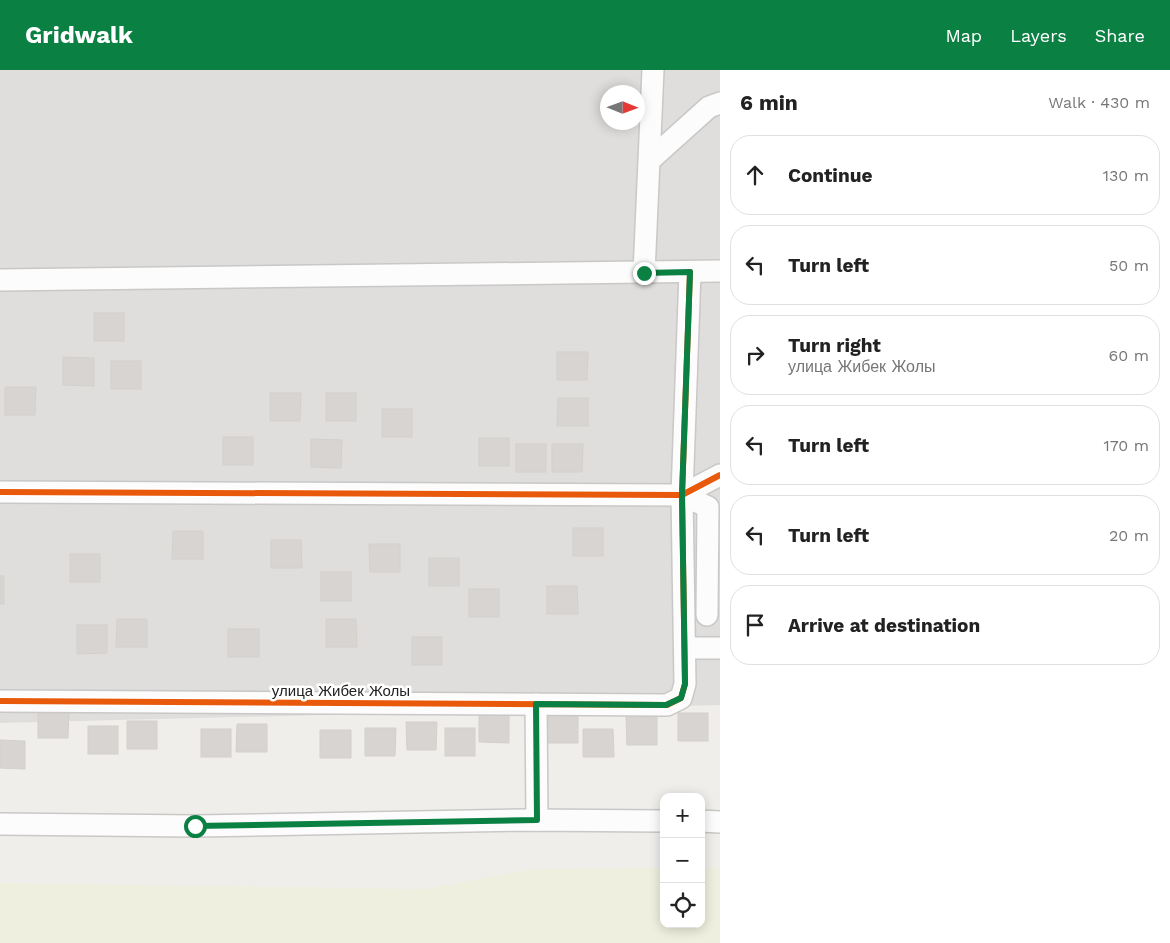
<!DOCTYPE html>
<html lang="en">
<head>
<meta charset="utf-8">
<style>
  body { margin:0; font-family:"Work Sans",sans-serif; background:#f2f2f2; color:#222 }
  .controls { position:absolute; right:15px; bottom:15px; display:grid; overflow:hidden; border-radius:10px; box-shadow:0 2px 12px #0003 }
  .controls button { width:45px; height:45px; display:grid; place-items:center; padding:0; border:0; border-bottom:1px solid #e0e0e0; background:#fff; color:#222; font:25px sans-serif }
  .compass { position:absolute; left:600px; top:15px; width:45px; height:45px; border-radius:50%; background:#fff; box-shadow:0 2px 12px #0003; rotate:91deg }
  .stop { position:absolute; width:15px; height:15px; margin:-11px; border:4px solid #0b8043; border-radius:50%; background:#fff }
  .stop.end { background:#0b8043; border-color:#fff; box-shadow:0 1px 5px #0008 }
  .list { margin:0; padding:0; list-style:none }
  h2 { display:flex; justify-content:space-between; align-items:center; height:65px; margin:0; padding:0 20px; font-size:21px }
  h2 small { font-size:16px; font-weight:400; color:#767676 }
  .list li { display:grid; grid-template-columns:32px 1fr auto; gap:15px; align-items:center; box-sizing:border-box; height:80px; margin:0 10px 10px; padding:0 10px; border:1px solid #e0e0e0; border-radius:20px }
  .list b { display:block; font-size:19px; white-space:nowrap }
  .list p { margin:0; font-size:16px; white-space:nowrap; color:#767676 }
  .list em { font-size:16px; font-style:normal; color:#767676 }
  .icon { flex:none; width:28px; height:28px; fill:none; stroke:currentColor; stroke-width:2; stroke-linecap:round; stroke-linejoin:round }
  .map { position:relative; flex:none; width:720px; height:873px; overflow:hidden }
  header { display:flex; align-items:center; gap:30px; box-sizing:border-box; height:70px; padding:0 25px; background:#0b8043; color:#fff }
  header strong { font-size:24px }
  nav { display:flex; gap:28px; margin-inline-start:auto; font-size:18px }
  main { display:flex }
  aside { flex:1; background:#fff }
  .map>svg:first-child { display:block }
  .residential { fill:#dfdedc; fill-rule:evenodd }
  .farmland { fill:#efefdf }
  .building { fill:#d7d4d2; stroke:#d3d0cc }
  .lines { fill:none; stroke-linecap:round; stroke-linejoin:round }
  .minor-casing { stroke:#c9c8c7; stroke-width:24 }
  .minor { stroke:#fdfcfc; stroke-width:21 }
  .cycleway-casing { stroke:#fff; stroke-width:9 }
  .cycleway { stroke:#e8590c; stroke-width:6 }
  .route { stroke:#0b8043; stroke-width:6 }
  .labels { text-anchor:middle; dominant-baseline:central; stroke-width:5; stroke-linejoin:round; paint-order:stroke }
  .street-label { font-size:15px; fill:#222; stroke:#fff }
</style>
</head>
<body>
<header>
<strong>Gridwalk</strong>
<nav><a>Map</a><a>Layers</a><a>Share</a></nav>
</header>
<main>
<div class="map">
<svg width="720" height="873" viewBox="0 0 720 873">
  <rect width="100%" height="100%" fill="#f0eeeb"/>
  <path class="residential" d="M0,0h720v635l-720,18zM608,22h30v30h-30z"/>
  <path class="farmland" d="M664,798v56h37v-56h19v75h-720v-60l425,6 108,-20z"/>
  <g class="building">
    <rect x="94" y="243" width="30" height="28"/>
    <path d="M557,282h31l-1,28h-30z"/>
    <path d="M63,287l31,1v28l-31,-1z"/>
    <rect x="111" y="291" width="30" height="28"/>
    <path d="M5,317h31l-1,28h-30z"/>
    <path d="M270,323h31l-1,28h-30z"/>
    <rect x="326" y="323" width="30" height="28"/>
    <path d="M558,328h30v28h-31z"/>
    <rect x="382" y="339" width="30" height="28"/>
    <rect x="223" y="367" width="30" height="28"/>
    <rect x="479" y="368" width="30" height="28"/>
    <path d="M311,369l31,1 -1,28 -30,-1z"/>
    <rect x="516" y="374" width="30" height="28"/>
    <path d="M552,374h31l-1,28h-30z"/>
    <rect x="573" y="458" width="30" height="28"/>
    <path d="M173,461h30v28h-31z"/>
    <path d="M271,470h30l1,28h-31z"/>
    <path d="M369,474h31v28h-30z"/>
    <rect x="70" y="484" width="30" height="28"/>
    <rect x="429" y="488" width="30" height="28"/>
    <rect x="321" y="502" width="30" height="29"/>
    <rect x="0" y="506" width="4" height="28"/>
    <path d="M547,516h30l1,28h-31z"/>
    <rect x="469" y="519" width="30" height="28"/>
    <path d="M117,549h30v28h-31z"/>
    <path d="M326,549h30l1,28h-31z"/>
    <path d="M77,555h30v28l-30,1z"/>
    <rect x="228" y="559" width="31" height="28"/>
    <rect x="412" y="567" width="30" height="28"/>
    <path d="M38,640h31l-1,28h-30z"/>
    <rect x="678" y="643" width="30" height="28"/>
    <path d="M479,644h30v29l-30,-1z"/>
    <path d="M548,645h30v28h-31z"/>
    <path d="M626,647h31v28h-30z"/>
    <rect x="127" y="651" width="30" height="28"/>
    <path d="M406,652h31l-1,28h-29z"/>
    <path d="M237,654h30v28h-31z"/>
    <rect x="88" y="656" width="30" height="28"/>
    <path d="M365,658h31l-1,28h-30z"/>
    <rect x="445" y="658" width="30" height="28"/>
    <rect x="201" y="659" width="30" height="28"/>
    <path d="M583,659h30l1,28h-31z"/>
    <rect x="320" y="660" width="31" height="28"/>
    <path d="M0,670l25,1v28l-25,-1z"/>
  </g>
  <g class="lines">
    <g class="minor-casing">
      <g id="minor">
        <path d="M650,90l59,-53 11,-4"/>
        <path d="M644,203l9,-203"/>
        <path d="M0,210l720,-9"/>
        <path d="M0,422l682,3 26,12 -1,108"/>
        <path d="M682,425l38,-20"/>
        <path d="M685,578h35"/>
        <path d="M0,631l667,4 14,-7 4,-14 -3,-189 8,-223"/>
        <path d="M536,634l1,116"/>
        <path d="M701,751l19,1"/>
        <path d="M0,754l195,2 332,-6 137,1"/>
      </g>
    </g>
    <use href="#minor" class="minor"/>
    <g class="cycleway-casing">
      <g id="cycleway">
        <path d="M0,422l682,3 38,-20"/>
        <path d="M0,631l667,4 14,-7 4,-14 -3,-189 8,-223"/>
      </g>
    </g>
    <use href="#cycleway" class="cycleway"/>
  </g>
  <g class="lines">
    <path class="route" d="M195,756l342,-6 -1,-116 130,1 15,-7 4,-14 -3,-189 8,-223 -46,1"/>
  </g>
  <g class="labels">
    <g class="street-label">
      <text x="341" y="621">улица Жибек Жолы</text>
    </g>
  </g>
</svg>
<div class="controls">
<button>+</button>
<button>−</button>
<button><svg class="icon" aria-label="locate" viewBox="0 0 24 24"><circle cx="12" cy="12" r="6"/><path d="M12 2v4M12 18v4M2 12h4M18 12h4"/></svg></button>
</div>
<svg class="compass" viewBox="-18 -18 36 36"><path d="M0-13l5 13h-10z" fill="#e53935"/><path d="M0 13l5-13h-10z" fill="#767676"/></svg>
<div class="stop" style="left:195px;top:756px"></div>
<div class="stop end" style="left:644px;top:203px"></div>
</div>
<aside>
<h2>6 min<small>Walk · 430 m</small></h2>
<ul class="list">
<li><svg class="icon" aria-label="ahead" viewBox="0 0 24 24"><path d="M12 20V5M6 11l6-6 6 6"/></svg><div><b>Continue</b></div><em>130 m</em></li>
<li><svg class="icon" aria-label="left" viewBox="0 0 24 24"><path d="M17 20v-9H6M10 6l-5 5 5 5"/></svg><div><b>Turn left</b></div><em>50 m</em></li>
<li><svg class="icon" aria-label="right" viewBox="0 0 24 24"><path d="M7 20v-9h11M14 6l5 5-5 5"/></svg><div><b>Turn right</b><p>улица Жибек Жолы</p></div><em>60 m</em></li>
<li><svg class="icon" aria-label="left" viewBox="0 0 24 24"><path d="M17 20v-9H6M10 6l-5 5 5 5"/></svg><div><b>Turn left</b></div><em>170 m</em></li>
<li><svg class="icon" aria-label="left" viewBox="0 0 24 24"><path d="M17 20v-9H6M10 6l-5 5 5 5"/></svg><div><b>Turn left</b></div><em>20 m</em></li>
<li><svg class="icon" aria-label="arrive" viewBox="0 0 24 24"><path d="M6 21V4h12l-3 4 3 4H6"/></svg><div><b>Arrive at destination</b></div></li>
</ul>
</aside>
</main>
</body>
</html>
